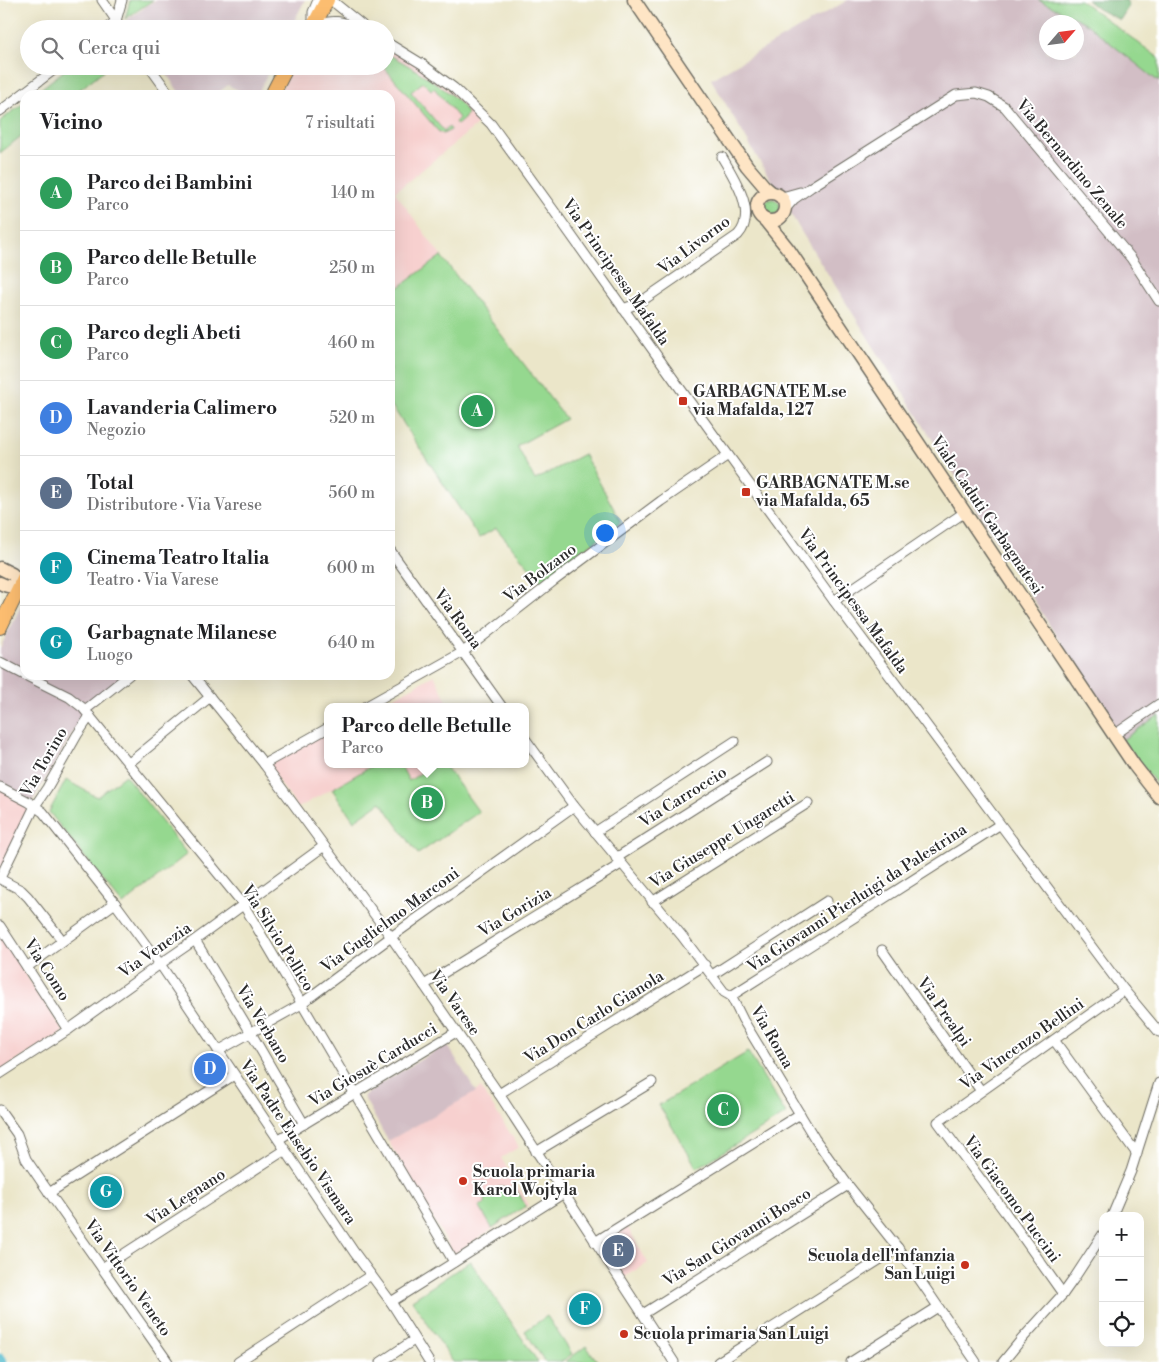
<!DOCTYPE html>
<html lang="it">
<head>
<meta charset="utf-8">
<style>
  body { margin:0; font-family:"Libre Bodoni",serif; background:#f2f2f2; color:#202124 }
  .controls { position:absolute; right:15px; bottom:15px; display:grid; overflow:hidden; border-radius:10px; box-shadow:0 5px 20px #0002 }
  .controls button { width:45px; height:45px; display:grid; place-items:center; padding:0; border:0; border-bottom:1px solid #e0e0e0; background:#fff; color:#202124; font:25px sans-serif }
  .compass { position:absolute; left:1039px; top:15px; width:45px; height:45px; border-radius:50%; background:#fff; box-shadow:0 5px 20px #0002; rotate:62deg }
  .you { position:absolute; left:604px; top:532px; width:18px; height:18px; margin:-12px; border:4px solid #fff; border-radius:50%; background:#1a73e8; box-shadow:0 0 0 8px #1a73e833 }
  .badge { display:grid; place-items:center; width:32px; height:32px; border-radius:50%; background:#c8321e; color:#fff; font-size:16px; font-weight:700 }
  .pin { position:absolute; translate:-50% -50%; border:2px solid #fff; box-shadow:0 1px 5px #0006 }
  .popup { position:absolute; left:324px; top:703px; width:205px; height:65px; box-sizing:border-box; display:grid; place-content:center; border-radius:10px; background:#fff; filter:drop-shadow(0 1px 4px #0005); font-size:16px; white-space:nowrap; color:#757577 }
  .popup b { font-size:19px; color:#202124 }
  .popup::after { content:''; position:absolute; left:50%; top:100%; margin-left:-10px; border:10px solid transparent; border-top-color:#fff }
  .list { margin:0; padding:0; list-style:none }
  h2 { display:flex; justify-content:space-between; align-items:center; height:65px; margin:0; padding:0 20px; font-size:21px }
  h2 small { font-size:16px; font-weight:400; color:#757577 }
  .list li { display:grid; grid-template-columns:32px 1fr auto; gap:15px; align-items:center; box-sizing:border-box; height:75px; padding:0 20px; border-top:1px solid #e0e0e0 }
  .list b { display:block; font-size:19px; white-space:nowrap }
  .list p { margin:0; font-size:16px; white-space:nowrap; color:#757577 }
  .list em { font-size:16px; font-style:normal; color:#757577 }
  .icon { flex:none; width:28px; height:28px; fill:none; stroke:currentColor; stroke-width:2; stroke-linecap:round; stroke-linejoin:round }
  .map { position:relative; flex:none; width:1159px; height:1362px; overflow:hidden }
  .search { position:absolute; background:#fff; box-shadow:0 5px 20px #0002; left:20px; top:20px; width:375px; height:55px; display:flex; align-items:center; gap:12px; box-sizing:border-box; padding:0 18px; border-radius:28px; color:#757577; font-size:19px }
  .panel { position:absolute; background:#fff; box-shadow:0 5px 20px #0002; left:20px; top:90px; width:375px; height:590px; border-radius:15px }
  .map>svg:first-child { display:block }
  .built { fill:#f7d0cf }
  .industrial { fill:#d2bec5; fill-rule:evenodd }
  .green { fill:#95d88f; stroke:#60825d }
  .forest { fill:#78b87a; stroke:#527252 }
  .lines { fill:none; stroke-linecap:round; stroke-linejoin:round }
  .canal { stroke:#51bbcd; stroke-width:9 }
  .street-casing { stroke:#6e6c62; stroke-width:11 }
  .secondary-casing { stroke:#6e6c62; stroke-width:15 }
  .primary-casing { stroke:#6e6c62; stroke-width:16 }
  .street { stroke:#fff; stroke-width:9 }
  .secondary { stroke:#fee5c5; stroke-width:12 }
  .primary { stroke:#fcbd6f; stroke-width:14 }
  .poi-dot { fill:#c8321e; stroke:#fff; stroke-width:2 }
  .labels { text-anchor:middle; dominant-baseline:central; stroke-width:4; stroke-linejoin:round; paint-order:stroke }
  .street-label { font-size:16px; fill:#2b2b2b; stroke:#fff }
  .poi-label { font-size:16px; font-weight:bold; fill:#2b2b2b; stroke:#fff; text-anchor:start }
</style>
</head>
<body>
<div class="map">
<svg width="1159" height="1362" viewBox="0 0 1159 1362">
  <rect width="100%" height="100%" fill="#fff"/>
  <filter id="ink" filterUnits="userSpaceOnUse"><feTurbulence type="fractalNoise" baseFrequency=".02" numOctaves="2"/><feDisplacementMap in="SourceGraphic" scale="10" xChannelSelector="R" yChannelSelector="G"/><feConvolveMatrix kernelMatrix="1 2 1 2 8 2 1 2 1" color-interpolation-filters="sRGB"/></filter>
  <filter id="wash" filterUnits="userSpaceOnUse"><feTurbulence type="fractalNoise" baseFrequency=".0096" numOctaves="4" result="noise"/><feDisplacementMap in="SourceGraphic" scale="20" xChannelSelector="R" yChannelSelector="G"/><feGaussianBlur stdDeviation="1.12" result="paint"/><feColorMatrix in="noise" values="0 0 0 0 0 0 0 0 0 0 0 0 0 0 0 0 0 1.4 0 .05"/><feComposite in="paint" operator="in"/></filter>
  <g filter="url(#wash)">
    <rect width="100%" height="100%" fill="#ebe6c9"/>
    <g class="built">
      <path d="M386,44l37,23 61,52 -89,73 46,64 -51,38v-199h-112l15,-29h93z"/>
      <path d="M434,675l16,32h-73z"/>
      <path d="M328,730v34h47l-77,44 -32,-44z"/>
      <path d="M400,764h34l-25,17z"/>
      <path d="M0,785l32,17 -32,74z"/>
      <path d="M0,936l64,96 -64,39z"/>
      <path d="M481,1088l38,59 -18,11 28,47 -75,49 -66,-113z"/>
      <path d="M624,1221l24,42 -28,17 -25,-40z"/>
    </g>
    <g class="industrial">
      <path d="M155,0h150l-15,29h-156l-7,-9z"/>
      <path d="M848,0h190l46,22 75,60v633l-37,25 -320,-507 -91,-154zM1046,22h30v30h-30z"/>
      <path d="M161,66h110l-14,29h-9l-20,-10 -13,10h-34z"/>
      <path d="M25,598v77h100l-40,37 -53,90 -32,-17v-137z"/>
      <path d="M447,1044l29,48 -88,49 -25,-45 12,-7 3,-4z"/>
    </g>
    <g class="green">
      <path d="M130,0h23l-28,19z"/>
      <path d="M1038,0h42l79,58v24l-75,-60z"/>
      <path d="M386,53c19,10 75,42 81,61l-3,5 -7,6 -2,-3 4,-4 -25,-30 -3,2 -8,-8 -12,10 33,39 5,-4 2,3 -8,4 -5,-3 -55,-65h3z"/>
      <path d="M70,66h39l-36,29h-40z"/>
      <path d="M25,102v31l-25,20v-32z"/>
      <circle cx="772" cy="207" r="8"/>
      <path d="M441,256l125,163 -49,27 18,34 49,-26 37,68 -80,59 -45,-53 -17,10 -89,-135v-109z"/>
      <path d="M1159,715v72l-37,-47z"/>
      <path d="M375,764h25l9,17 25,-17h10l35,48 -61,42 -37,-52 -27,19 -22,-32z"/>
      <path d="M125,775l62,79 -64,51 -74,-93 17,-32 31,17z"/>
      <path d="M748,1052l38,62 -89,54 -38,-63z"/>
      <path d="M501,1186l8,2 5,-2 12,20 -34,22 -13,-22 6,-2 1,-9z"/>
      <path d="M470,1261l68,101h-85l-41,-62z"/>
      <path d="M547,1316l25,38 -11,8h-16l-20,-31z"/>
      <path d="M586,1346l12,16h-33z"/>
    </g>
    <path class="forest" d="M1087,0h39l3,6 -9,14 -22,-11z"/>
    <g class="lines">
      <path class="canal" d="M0,1358l3,4"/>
    </g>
  </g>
  <g filter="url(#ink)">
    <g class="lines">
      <g class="street-casing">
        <g id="street">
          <path d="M102,0l20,29"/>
          <path d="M331,0l31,25"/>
          <path d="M313,20v-8l5,-12"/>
          <path d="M313,27c19,-10 31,-5 50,2"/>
          <path d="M106,29l10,-8 6,-21"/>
          <path d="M386,42l36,22 32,24 37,36 63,87 133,187 147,203 248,333 42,56 35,42"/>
          <path d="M149,66l21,29"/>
          <path d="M0,111l59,-45"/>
          <path d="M782,197l18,-5"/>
          <path d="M786,208l8,-9 17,-12 145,-92 20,-2 13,4 16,10 126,151 28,43"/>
          <path d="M623,309l16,-6 99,-68c20,-22 -4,-57 -16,-78"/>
          <path d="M390,550l112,157"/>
          <path d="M834,601l131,-89"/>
          <path d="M0,662l25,13"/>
          <path d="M25,675l44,22 14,11 160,196 211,358"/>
          <path d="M192,675l72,89 127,173 108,157 175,268"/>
          <path d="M365,707l98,-55 92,-72 106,-79 67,-46"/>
          <path d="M85,710l44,-35"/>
          <path d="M1114,735l45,-31"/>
          <path d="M526,740l48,66 108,130 42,56 7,4 12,24 72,119 33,46 50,63 78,114"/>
          <path d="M129,763l81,-66"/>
          <path d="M264,764l64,-36"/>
          <path d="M0,787l29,15 14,10 72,91 45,61 194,288 37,50 38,60"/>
          <path d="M595,832l140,-91"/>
          <path d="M616,858l151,-96"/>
          <path d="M0,878l35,-72 12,-18 30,-53 13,-19"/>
          <path d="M0,879l21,11 7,7 34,43"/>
          <path d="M652,902l156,-99"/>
          <path d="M0,926l68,104"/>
          <path d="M195,940l56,93 53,91"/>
          <path d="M882,950l99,141"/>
          <path d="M27,967l88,-64"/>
          <path d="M712,975l115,-74"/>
          <path d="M424,985l197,-121"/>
          <path d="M731,996l268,-171"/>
          <path d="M1054,1040l83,114"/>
          <path d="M218,1051l80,-45 93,-69 183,-131"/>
          <path d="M0,1074l68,-44 92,-66 35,-24 129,-94"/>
          <path d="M499,1094l206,-129"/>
          <path d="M0,1110l17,24 9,25 17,25 125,178"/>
          <path d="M279,1139l177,-107"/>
          <path d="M536,1152l116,-70"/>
          <path d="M49,1193l185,-118"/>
          <path d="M1112,1216l19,-45 28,-88"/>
          <path d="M595,1242l205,-128"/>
          <path d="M102,1268l183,-118"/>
          <path d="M1063,1294l-58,-82 -67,-90 186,-132"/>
          <path d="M391,1302l173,-109"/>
          <path d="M643,1314l205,-129"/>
          <path d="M238,1362l133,-87"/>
          <path d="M381,1362l33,-22"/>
          <path d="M718,1362l180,-114"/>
          <path d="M851,1362l87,-55"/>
          <path d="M1003,1362l18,-22 42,-46 10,-14 30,-46"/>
        </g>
      </g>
      <g class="secondary-casing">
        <g id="secondary">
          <path d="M634,0l113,166 17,20 7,6"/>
          <circle cx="771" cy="207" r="14"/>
          <path d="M765,220l24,30 345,515 25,32"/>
          <path d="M0,568l12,6 9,10c-8,4 -13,3 -21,-1"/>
        </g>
      </g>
      <g class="primary-casing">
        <g id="primary">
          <path d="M312,29l15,-29"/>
          <path d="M272,95l15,-29"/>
          <path d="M0,627l25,-51"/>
        </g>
      </g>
      <use href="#street" class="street"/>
      <use href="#secondary" class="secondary"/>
      <use href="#primary" class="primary"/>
    </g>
  </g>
  <g class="poi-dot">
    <rect x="678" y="396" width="10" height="10" rx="2.5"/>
    <rect x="741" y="487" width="10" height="10" rx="2.5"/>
    <circle cx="463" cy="1181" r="5"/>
    <circle cx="965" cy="1265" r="5"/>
    <circle cx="624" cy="1334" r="5"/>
  </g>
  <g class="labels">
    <g class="street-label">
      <text transform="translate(1072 164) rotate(50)">Via Bernardino Zenale</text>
      <text transform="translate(694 245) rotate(-37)">Via Livorno</text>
      <text transform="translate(616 272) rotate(55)">Via Principessa Mafalda</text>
      <text transform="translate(987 515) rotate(56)">Viale Caduti Garbagnatesi</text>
      <text transform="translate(540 573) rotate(-37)">Via Bolzano</text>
      <text transform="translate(853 601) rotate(54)">Via Principessa Mafalda</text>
      <text transform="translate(458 619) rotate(54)">Via Roma</text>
      <text transform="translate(44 762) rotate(-60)">Via Torino</text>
      <text transform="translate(683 797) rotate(-32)">Via Carroccio</text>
      <text transform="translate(722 840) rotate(-32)">Via Giuseppe Ungaretti</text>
      <text transform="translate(857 898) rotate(-33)">Via Giovanni Pierluigi da Palestrina</text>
      <text transform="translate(515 912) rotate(-31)">Via Gorizia</text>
      <text transform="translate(390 920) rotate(-36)">Via Guglielmo Marconi</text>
      <text transform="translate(278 938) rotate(58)">Via Silvio Pellico</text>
      <text transform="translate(155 950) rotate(-35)">Via Venezia</text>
      <text transform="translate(47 970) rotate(57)">Via Como</text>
      <text transform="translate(455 1003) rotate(55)">Via Varese</text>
      <text transform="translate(944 1012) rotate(55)">Via Prealpi</text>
      <text transform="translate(594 1017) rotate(-32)">Via Don Carlo Gianola</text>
      <text transform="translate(263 1024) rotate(59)">Via Verbano</text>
      <text transform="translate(772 1037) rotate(60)">Via Roma</text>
      <text transform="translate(1022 1044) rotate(-35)">Via Vincenzo Bellini</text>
      <text transform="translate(373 1065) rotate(-31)">Via Giosuè Carducci</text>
      <text transform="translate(298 1142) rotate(56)">Via Padre Eusebio Vismara</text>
      <text transform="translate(186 1197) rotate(-33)">Via Legnano</text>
      <text transform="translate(1012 1199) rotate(54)">Via Giacomo Puccini</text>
      <text transform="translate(737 1237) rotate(-32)">Via San Giovanni Bosco</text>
      <text transform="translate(128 1278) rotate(55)">Via Vittorio Veneto</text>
    </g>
    <g class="poi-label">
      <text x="693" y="392">GARBAGNATE M.se<tspan x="693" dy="18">via Mafalda, 127</tspan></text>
      <text x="756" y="483">GARBAGNATE M.se<tspan x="756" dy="18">via Mafalda, 65</tspan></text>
      <text x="473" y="1172">Scuola primaria<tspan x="473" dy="18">Karol Wojtyla</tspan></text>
      <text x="955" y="1256" text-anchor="end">Scuola dell'infanzia<tspan x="955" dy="18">San Luigi</tspan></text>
      <text x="634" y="1334">Scuola primaria San Luigi</text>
    </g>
  </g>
</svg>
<div class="controls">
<button>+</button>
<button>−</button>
<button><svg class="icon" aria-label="locate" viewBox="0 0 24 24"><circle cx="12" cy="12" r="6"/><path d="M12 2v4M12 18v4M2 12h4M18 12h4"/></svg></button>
</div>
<svg class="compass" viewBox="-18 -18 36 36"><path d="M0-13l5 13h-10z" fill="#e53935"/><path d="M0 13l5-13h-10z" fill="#757577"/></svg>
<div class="you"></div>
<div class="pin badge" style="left:477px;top:411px;background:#2e9e5b">A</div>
<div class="pin badge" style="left:427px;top:803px;background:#2e9e5b">B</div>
<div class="popup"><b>Parco delle Betulle</b>Parco</div>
<div class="pin badge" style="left:723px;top:1110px;background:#2e9e5b">C</div>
<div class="pin badge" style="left:210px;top:1069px;background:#3f7fe0">D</div>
<div class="pin badge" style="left:618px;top:1251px;background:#5c6f8a">E</div>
<div class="pin badge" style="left:585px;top:1309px;background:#0f9aa8">F</div>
<div class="pin badge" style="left:106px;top:1192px;background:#0f9aa8">G</div>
<div class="search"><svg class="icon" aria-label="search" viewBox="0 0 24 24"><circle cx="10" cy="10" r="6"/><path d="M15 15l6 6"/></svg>Cerca qui</div>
<section class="panel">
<h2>Vicino<small>7 risultati</small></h2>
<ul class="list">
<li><span class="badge" style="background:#2e9e5b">A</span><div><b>Parco dei Bambini</b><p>Parco</p></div><em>140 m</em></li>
<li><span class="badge" style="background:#2e9e5b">B</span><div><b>Parco delle Betulle</b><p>Parco</p></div><em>250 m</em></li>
<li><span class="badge" style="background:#2e9e5b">C</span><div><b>Parco degli Abeti</b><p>Parco</p></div><em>460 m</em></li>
<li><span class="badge" style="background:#3f7fe0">D</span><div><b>Lavanderia Calimero</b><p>Negozio</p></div><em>520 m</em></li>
<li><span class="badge" style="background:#5c6f8a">E</span><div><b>Total</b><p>Distributore · Via Varese</p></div><em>560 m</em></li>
<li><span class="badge" style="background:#0f9aa8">F</span><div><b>Cinema Teatro Italia</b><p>Teatro · Via Varese</p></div><em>600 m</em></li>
<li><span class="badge" style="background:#0f9aa8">G</span><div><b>Garbagnate Milanese</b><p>Luogo</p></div><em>640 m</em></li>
</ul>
</section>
</div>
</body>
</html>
